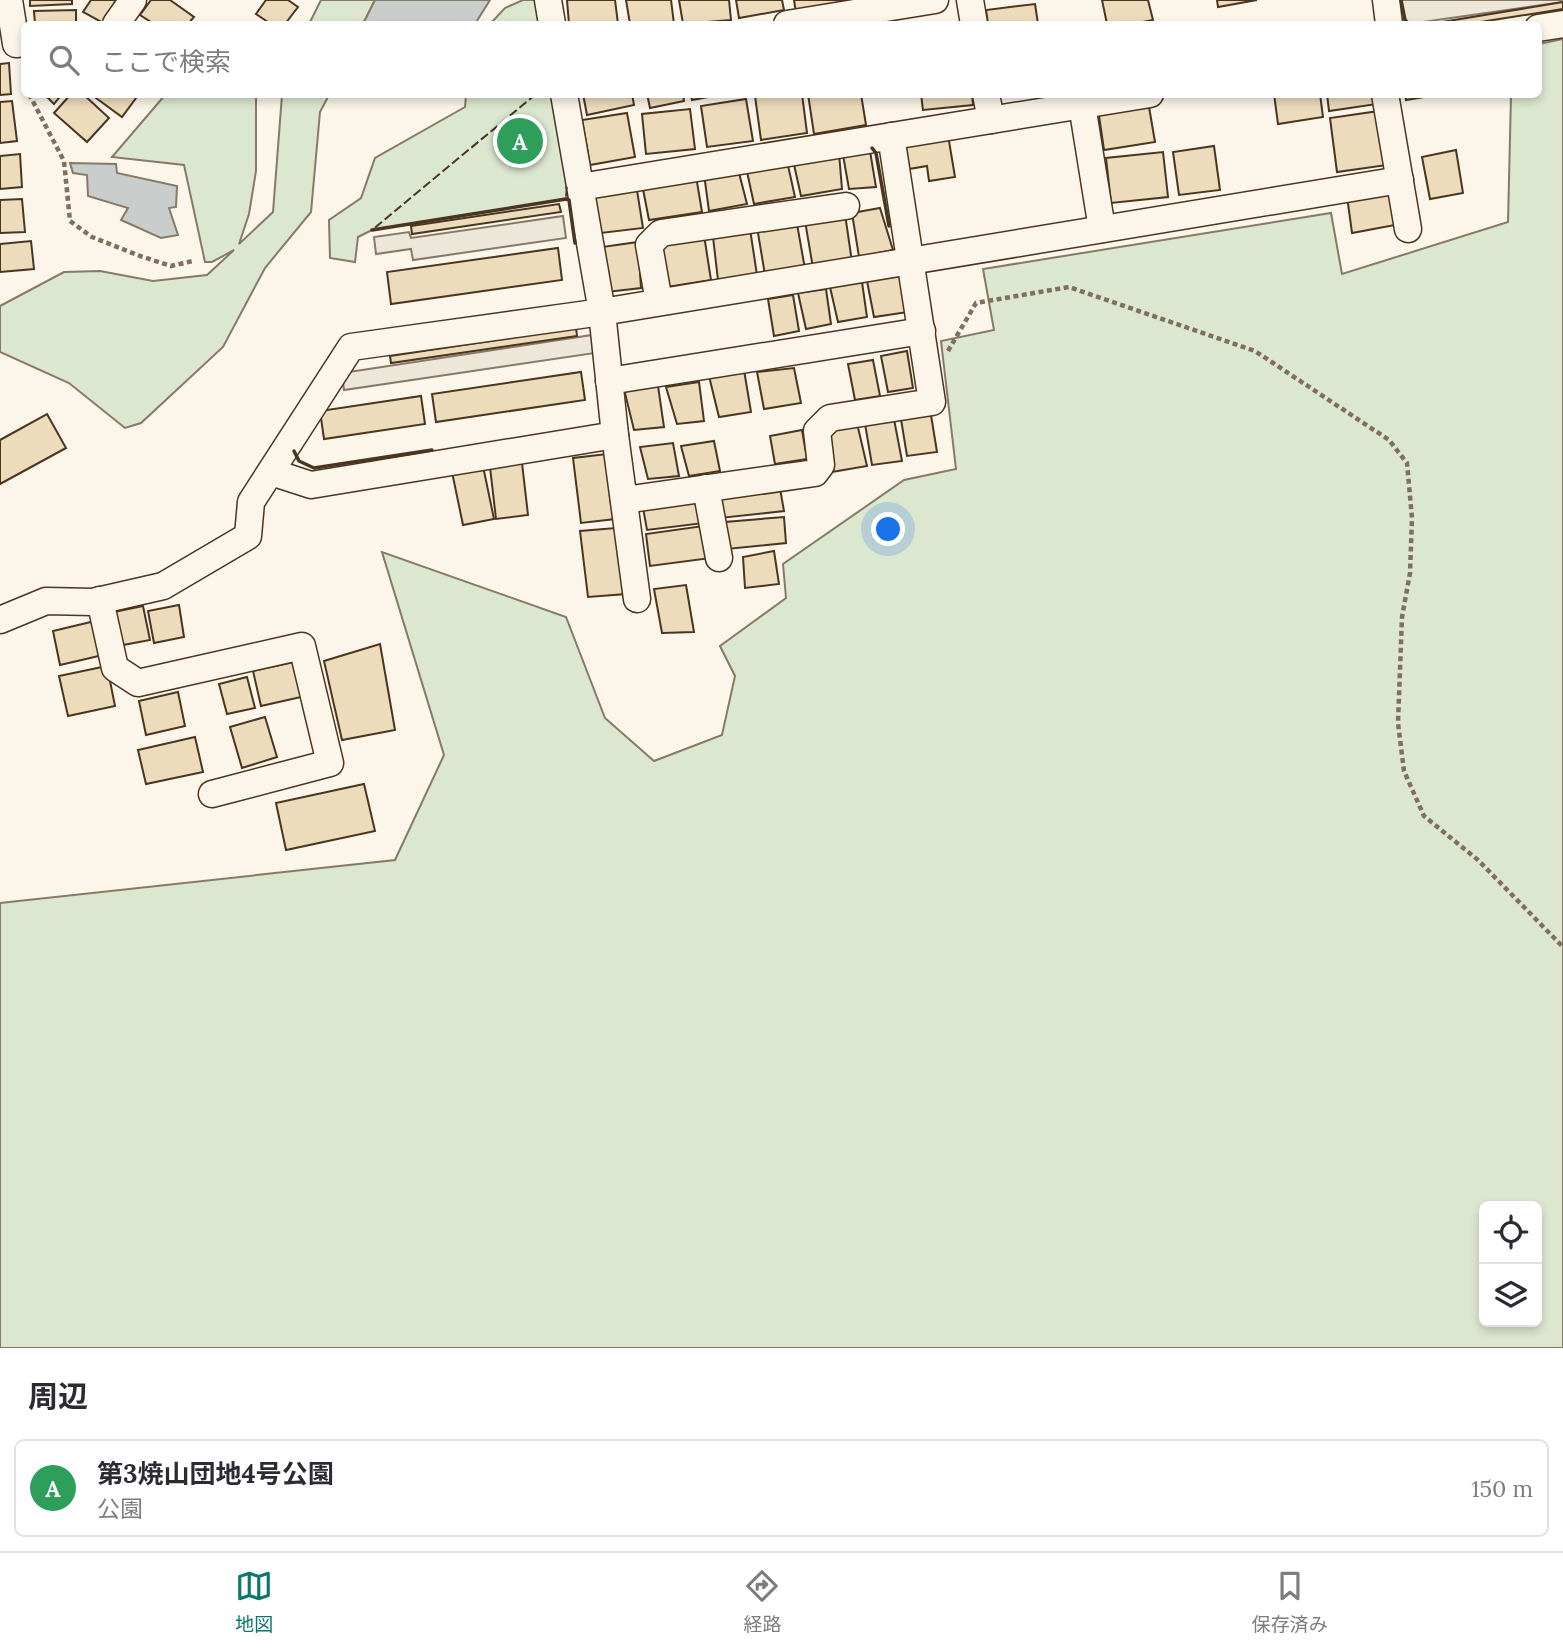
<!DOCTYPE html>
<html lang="ja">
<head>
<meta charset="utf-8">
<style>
  body { margin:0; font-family:Lora,"Noto Sans JP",serif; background:#f2f2f3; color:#2b2b33 }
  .controls { position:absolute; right:21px; bottom:21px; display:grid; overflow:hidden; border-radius:10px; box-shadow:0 4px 10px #0003 }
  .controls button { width:63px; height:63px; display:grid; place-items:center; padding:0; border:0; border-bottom:2px solid #e1e1e2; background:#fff; color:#2b2b33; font:35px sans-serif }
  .you { position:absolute; left:889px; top:530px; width:24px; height:24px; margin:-18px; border:5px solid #fff; border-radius:50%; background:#1a73e8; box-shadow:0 0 0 10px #1a73e833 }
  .badge { display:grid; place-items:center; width:46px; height:46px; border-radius:50%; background:#0f766e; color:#fff; font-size:23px; font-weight:700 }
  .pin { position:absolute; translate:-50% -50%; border:4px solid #fff; box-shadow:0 2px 7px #0006 }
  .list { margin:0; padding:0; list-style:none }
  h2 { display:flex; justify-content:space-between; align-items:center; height:91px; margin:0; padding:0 28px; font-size:30px }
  h2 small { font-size:23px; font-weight:400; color:#7c7c81 }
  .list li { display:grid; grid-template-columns:46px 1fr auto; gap:21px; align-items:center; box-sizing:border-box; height:98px; margin:0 14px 14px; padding:0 14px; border:2px solid #e1e1e2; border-radius:10px }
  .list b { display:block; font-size:26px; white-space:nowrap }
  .list p { margin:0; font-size:23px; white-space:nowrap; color:#7c7c81 }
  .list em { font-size:23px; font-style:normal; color:#7c7c81 }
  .icon { flex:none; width:38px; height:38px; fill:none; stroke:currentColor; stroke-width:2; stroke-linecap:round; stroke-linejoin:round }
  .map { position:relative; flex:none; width:1563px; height:1348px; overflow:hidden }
  .search { position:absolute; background:#fff; box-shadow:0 4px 10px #0003; left:21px; right:21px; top:21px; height:77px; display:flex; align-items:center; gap:18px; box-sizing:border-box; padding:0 24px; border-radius:10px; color:#7c7c81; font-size:26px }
  .sheet { height:203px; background:#fff }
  nav { display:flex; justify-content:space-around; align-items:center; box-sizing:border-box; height:98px; border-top:2px solid #e1e1e2; background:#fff; font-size:19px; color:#7c7c81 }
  nav a { display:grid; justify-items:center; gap:4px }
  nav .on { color:#0f766e }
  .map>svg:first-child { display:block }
  .green { fill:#dce7d0; stroke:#887966; stroke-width:2; fill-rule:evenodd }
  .parking { fill:#ede7d9; stroke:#887966; stroke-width:2 }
  .water { fill:#c9cecd; stroke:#887966; stroke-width:2 }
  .building { fill:#ecdcbc; stroke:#4a3520; stroke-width:2 }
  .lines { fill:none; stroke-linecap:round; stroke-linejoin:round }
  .minor-casing { stroke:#4a3520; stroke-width:29 }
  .path { stroke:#7f6f5c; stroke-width:4.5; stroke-dasharray:5 3.5; stroke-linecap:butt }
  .minor { stroke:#fbf6e9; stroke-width:26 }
  .fence { stroke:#4a3520; stroke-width:2; stroke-dasharray:9 3.5; stroke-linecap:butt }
  .wall { stroke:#4a3520; stroke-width:3.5 }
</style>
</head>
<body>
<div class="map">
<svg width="1563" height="1348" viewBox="0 0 1563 1348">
  <rect width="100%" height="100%" fill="#fbf6e9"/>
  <g class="green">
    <path d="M321,0h54l-12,24h-54z"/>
    <path d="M523,0h13l4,24h-50l15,-16z"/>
    <path d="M1563,39v1309h-1563v-445l395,-43 49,-105 -62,-203 184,65 39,101 49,43 68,-26 13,-59 -15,-30 66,-48 -3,-34 121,-84 52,-11 -15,-128 53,-11 -11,-61 348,-56 11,61 166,-52 3,-127 27,-1 1,-50zM1484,1206h53v116h-53z"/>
    <path d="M165,95h91v76l-7,43 -10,30 34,-32 9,-117h47l-9,17 -9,100 -46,56 -42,79 -82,76 -16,5 -56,-45 -69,-31v-46l64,-34 36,-1 53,10 54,-6 27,-25 -22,12h-7l-21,-97 -72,-8z"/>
    <path d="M466,95h85l17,92 -2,12 -194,31 -14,7 -3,25 -25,-4 -1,-38 32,-22 14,-40 90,-51z"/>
  </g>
  <g class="parking">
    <path d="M1401,0h162v2l-154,22 -4,-4z"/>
    <path d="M563,216l3,22 -153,22 -2,-11 -35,5 -2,-17 35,-5 2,6z"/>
    <path d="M592,335l3,18 -251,37 -2,-15 7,-3z"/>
  </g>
  <g class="water">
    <path d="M375,0h115l-15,24h-112z"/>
    <path d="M70,163l46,1 1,9 60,13 -1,21 -7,1 9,27 -17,3 -40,-18 7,-12 -40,-12 -1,-21 -14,-2z"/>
  </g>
  <g class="building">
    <path d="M30,0h42v4l-42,2z"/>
    <path d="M91,0h25l-13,23 -20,-11z"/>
    <path d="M151,0h19l24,17 -6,7h-34l-14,-9z"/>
    <path d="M266,0h22l10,7 -13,17h-14l-15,-10z"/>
    <path d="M567,0h48l3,24h-49z"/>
    <path d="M626,0h45l3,24h-44z"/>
    <path d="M679,0h50l2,20 -48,4z"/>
    <path d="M736,0h46l2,10 -45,8z"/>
    <path d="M794,0h52l1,5 -51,8z"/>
    <path d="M1102,0h46l5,20 -21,4h-25z"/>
    <path d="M1217,0h40l-39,7z"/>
    <path d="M1563,2v7l-95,15 -32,-1z"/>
    <path d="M1035,4l3,20h-50l-2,-14z"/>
    <path d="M76,10v14h-41l-1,-13z"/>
    <path d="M9,63l2,31 -11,1v-31z"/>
    <path d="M44,94h18l-8,10z"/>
    <path d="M71,94h12l26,24 -22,24 -33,-29z"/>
    <path d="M98,94h41l-17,23 -26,-19z"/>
    <path d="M583,94h49l2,11 -47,10z"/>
    <path d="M647,94h36l1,7 -34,7z"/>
    <path d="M691,94h33l-32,6z"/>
    <path d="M802,94l5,39 -46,7 -6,-44z"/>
    <path d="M808,94h53l5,31 -52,9z"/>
    <path d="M921,94h51l1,11 -50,5z"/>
    <path d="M1274,94h46l3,23 -45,7z"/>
    <path d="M1327,94h49l1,10 -48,7z"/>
    <path d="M1405,94h24l1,2 -24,4z"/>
    <path d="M746,99l7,42 -46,6 -6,-41z"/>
    <path d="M12,101l5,40 -17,2v-41z"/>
    <path d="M1148,101l7,41 -51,8 -6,-41z"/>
    <path d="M690,109l5,40 -49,5 -4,-40z"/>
    <path d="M1379,111l8,54 -50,7 -7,-54z"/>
    <path d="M627,113l8,44 -45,8 -8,-45z"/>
    <path d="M948,135l7,42 -26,4 -2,-15 -18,3 -4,-27z"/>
    <path d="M1214,146l6,44 -41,5 -6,-43z"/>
    <path d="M1456,150l7,43 -33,6 -8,-42z"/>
    <path d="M870,151l6,36 -27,2 -6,-34z"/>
    <path d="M1163,152l5,45 -57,6 -5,-45z"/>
    <path d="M839,153l3,36 -41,7 -8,-36z"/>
    <path d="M20,154l2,33 -22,2v-33z"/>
    <path d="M787,161l8,36 -41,7 -8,-37z"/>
    <path d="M738,169l9,35 -38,7 -5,-37z"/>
    <path d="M696,176l6,36 -53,8 -7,-36z"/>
    <path d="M636,184l7,44 -42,5 -7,-39z"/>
    <path d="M1388,190l7,35 -43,8 -5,-37z"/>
    <path d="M22,199l3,33 -25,1v-33z"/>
    <path d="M559,204l2,8 -149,22 -1,-8z"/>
    <path d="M880,208l13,42 -34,7 -7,-44z"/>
    <path d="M845,214l7,48 -39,6 -8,-47z"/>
    <path d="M797,224l8,45 -40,6 -8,-48z"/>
    <path d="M750,229l7,46 -39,5 -5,-43z"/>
    <path d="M704,235l7,45 -44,7 -5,-45z"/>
    <path d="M31,241l3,28 -34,3v-28z"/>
    <path d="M638,242l3,46 -34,4 -5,-45z"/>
    <path d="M558,248l4,32 -171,24 -4,-32z"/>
    <path d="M901,274l7,38 -34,5 -7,-36z"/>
    <path d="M862,282l5,35 -29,5 -8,-35z"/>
    <path d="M826,289l5,35 -25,5 -8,-36z"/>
    <path d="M793,295l6,36 -25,5 -6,-37z"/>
    <path d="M576,328l1,8 -186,27 -1,-7z"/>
    <path d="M907,351l6,37 -25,4 -7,-36z"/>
    <path d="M873,360l7,36 -25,4 -7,-36z"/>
    <path d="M794,368l7,35 -37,6 -7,-37z"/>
    <path d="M744,370l7,42 -32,5 -10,-41z"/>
    <path d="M581,372l4,28 -149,22 -4,-28z"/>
    <path d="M699,382l5,39 -27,3 -11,-37z"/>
    <path d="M658,386l6,41 -30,3 -10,-41z"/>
    <path d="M421,396l4,28 -101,15 -4,-28z"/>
    <path d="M930,409l7,43 -30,4 -7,-43z"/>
    <path d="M47,414l19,34 -66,36v-44z"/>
    <path d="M893,414l9,47 -30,4 -8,-47z"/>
    <path d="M856,419l11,47 -41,7 6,-52z"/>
    <path d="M802,430l5,29 -32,5 -5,-28z"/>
    <path d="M714,441l6,30 -31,5 -8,-30z"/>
    <path d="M673,443l6,33 -31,3 -8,-32z"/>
    <path d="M607,454l8,65 -34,4 -8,-65z"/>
    <path d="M522,463l6,52 -32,4 -6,-52z"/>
    <path d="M483,466l11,53 -31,6 -11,-53z"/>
    <path d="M779,483l5,28 -64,7 -3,-26z"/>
    <path d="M698,495l6,28 -57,7 -5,-28z"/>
    <path d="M784,517l2,26 -59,6 -2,-27z"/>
    <path d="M703,526l8,32 -61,8 -4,-32z"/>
    <path d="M616,528l10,66 -38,3 -8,-66z"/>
    <path d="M774,551l5,33 -34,4 -2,-31z"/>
    <path d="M686,585l8,47 -32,1 -8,-44z"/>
    <path d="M179,605l5,32 -30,6 -6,-32z"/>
    <path d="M143,606l7,34 -27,5 -9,-33z"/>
    <path d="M95,621l8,34 -43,10 -7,-34z"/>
    <path d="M380,644l15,86 -53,10 -18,-79z"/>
    <path d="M294,662l7,35 -40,9 -8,-35z"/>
    <path d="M107,666l8,40 -47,10 -9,-40z"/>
    <path d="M247,677l8,31 -28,6 -8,-30z"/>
    <path d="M178,692l7,34 -39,9 -7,-34z"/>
    <path d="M265,717l12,40 -35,11 -12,-41z"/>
    <path d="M195,737l8,35 -57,12 -8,-34z"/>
    <path d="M364,784l11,47 -89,19 -10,-47z"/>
  </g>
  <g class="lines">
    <g class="minor-casing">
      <g id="minor">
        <path d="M9,0l7,44 8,-1"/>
        <path d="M548,0l4,24"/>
        <path d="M970,0l4,24"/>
        <path d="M1386,0l3,24"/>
        <path d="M116,24l17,-24"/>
        <path d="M787,24l148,-24"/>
        <path d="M1538,28l25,-4"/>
        <path d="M564,94l38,218 13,123 22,164"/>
        <path d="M986,94l5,26"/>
        <path d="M1385,94l23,135"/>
        <path d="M1082,105l20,124"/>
        <path d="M580,187l570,-93"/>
        <path d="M659,302l-10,-57 12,-12 185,-27"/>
        <path d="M609,381l313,-50"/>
        <path d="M271,472l40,13 304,-50"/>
        <path d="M706,488l13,70"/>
        <path d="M624,500l191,-27 6,-8 -4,-34 13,-13 102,-16 -41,-266"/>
        <path d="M100,600l15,68 23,15 164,-37 28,117 -118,31"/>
        <path d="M0,620l46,-19 47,1 70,-16 85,-50 3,-34 100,-155 251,-35 798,-132"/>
      </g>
    </g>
    <g class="path">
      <path d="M29,94l35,67 6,60 22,16 48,19 31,10 22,-5"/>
      <path d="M948,351l28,-48 93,-16 186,64 134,89 18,23 5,55 -2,55 -8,44 -4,106 6,48 20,45 54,44 85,87"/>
    </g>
    <use href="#minor" class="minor"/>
    <path class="fence" d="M536,94l-164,136 194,-31 1,-15"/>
    <g class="wall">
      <path d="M1401,0l4,20 4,4"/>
      <path d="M872,148l4,5 13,73"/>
      <path d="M372,230l194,-31 3,1 6,43"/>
      <path d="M294,451l5,10 15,7 118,-18"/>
    </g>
  </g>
</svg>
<div class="controls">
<button><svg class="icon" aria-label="locate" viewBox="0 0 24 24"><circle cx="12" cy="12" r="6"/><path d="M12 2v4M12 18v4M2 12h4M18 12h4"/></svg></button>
<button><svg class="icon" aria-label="layers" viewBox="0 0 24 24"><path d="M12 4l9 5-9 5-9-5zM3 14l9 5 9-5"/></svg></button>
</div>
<div class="you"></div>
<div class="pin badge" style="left:520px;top:141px;background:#2e9e5b">A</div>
<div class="search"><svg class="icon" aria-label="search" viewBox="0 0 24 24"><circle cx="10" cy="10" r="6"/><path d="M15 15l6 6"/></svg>ここで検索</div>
</div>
<section class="sheet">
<h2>周辺<small></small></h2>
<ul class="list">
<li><span class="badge" style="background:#2e9e5b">A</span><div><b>第3焼山団地4号公園</b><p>公園</p></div><em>150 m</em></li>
</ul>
</section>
<nav>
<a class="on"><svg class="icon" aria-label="map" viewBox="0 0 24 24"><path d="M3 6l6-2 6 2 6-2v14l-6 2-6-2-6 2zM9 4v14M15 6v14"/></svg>地図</a>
<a><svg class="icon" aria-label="directions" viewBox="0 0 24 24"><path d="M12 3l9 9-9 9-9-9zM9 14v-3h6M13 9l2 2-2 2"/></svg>経路</a>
<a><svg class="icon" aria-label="saved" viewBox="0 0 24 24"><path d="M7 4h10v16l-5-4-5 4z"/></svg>保存済み</a>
</nav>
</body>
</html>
